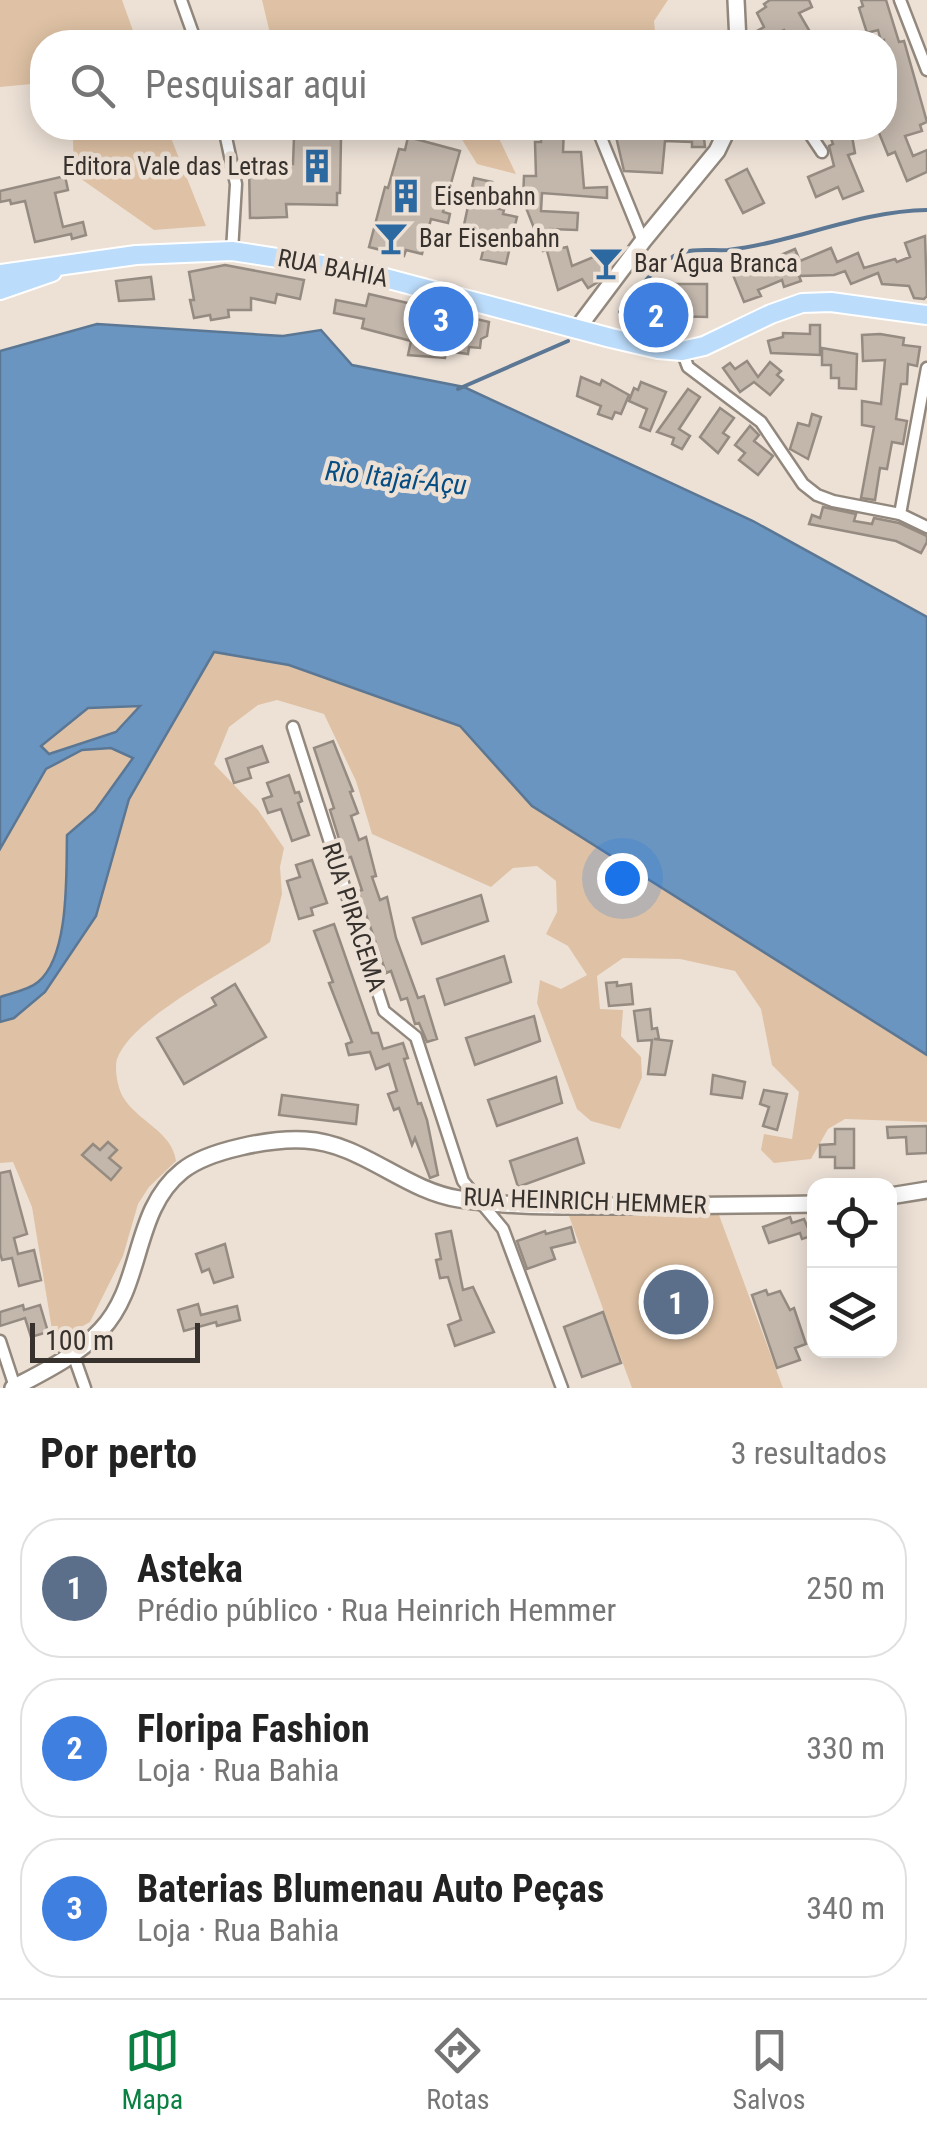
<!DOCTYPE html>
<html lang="pt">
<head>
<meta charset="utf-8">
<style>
  body { margin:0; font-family:"Roboto Condensed",sans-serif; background:#f6f6f6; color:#222 }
  .controls { position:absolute; right:30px; bottom:30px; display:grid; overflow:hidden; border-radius:20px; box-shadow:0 5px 25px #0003 }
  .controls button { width:90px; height:90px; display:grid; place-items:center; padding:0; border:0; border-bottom:2px solid #e0e0e0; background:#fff; color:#222; font:50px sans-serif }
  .scale { position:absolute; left:30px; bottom:25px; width:170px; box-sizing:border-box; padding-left:10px; border:5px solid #37322e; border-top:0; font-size:28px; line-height:35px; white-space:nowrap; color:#37322e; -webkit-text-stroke:8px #ede1d6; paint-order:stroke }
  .you { position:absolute; left:622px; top:878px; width:35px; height:35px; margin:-25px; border:8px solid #fff; border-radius:50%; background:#1a73e8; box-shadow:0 0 0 15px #1a73e833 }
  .badge { display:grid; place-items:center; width:65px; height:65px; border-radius:50%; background:#0b8043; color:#fff; font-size:32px; font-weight:700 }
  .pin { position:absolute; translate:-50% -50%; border:5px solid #fff; box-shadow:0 2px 10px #0006 }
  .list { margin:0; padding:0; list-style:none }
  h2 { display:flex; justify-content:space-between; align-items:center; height:130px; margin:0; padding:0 40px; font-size:42px }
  h2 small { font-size:32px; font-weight:400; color:#767676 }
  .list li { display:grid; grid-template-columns:65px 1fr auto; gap:30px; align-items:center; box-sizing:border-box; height:140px; margin:0 20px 20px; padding:0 20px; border:2px solid #e0e0e0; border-radius:40px }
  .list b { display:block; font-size:38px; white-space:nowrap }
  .list p { margin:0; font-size:32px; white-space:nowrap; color:#767676 }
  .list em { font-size:32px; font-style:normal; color:#767676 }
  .icon { flex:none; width:55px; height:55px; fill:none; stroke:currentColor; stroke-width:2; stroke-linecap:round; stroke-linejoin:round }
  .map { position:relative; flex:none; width:927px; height:1388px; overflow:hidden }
  .search { position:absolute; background:#fff; box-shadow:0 5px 25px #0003; left:30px; right:30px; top:30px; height:110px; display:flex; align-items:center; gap:25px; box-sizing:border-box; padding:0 35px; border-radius:40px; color:#767676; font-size:38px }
  .sheet { height:610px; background:#fff }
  nav { display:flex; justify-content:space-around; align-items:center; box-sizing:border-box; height:140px; border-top:2px solid #e0e0e0; background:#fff; font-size:28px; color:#767676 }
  nav a { display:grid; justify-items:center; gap:5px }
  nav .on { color:#0b8043 }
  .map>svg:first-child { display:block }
  .green { fill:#dfc2a5 }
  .water { fill:#6a95c0; stroke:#5b7794; stroke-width:2.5; fill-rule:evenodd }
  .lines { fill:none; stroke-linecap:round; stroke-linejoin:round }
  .stream { stroke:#5b7794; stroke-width:4 }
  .building { fill:#c3b7ac; stroke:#958b80; stroke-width:2.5 }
  .street-casing { stroke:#92887d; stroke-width:15 }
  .secondary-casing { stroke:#92887d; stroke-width:20 }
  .primary-casing { stroke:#fff; stroke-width:22 }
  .street { stroke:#fff; stroke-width:10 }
  .secondary { stroke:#fff; stroke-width:15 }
  .primary { stroke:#bcdcfb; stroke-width:18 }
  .labels { text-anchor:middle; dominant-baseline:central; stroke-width:9; stroke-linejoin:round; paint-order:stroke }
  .poi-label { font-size:25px; fill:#37322e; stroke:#ede1d6; text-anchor:start }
  .street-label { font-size:25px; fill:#37322e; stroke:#ede1d6 }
  .water-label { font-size:28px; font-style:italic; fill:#054d83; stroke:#ede1d6 }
</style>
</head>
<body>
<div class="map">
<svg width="927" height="1388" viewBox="0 0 927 1388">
  <rect width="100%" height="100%" fill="#ede1d6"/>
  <g class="green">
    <path d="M0,0h122l15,42h-95v41l-42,4z"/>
    <path d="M262,0h406l-14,21 2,21h-384z"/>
    <path d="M68,128h99l39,98 -52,4 -80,-56 -1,-35z"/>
    <path d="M455,128h39l22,46 -39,-10z"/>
    <path d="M214,652l75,13 171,61 72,80 395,249v67l-82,-3 -17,10 -17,30 -37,4 -13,-13 3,-16 28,5 7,-47 -27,-27 -11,-56 -26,-38 -55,-12 -57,-1 -26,18 3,33 23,1 -2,26 20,21 1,20 -22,52 -29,-8 -14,-12 -40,-106 3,-23 21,9 26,-14 -19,-29 -22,-12 11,-22 -1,-31 -19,-15 -24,2 -22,19 -119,-53 -16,-53 -32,-67 -47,-14 -19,5 -29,22 -15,37 44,46 26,38 -4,19 2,27 -12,48c-38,27 -138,75 -153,117 -3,10 1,30 6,38 15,25 49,34 53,64l-27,26 -11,17 -15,52 -33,66 -18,10 -19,4 -21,-129 -19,-45 -13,1v-141l14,-4 82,-102 33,-117z"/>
    <path d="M141,705l-25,27 -67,22 -8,-8 47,-38z"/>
    <path d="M112,748l22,10 -39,53 -27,24c-2,37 2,121 -30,147 -9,8 -27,11 -38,15v-148l46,-80 35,-19z"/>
    <path d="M719,1215l64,173h-151l-63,-172z"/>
  </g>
  <path class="water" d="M97,324l186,12 38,-6 31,35 112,22 289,134 174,96v438l-395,-249 -72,-80 -171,-61 -75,-13 -85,147 -33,117 -51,76 -31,26 -14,4v-25c11,-4 29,-7 38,-15 32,-26 28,-110 29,-147l28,-24 38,-53 -22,-10 -29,2 -36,19 -46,80v-498zM140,706l-24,26 -67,22 -8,-8 47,-38z"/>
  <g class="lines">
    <g class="stream">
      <path d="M620,312c16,-19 32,-43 54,-56 15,-9 38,-5 54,-6 68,-8 131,-39 199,-40"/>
      <path d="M458,389l110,-48"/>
    </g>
  </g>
  <g class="building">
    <path d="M770,0h39l3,7 -13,6 17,29h-24l-8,-12 -23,12 -6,-10 9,-5 -7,-14 9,-6 -2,-3z"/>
    <path d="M861,0h25l13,42 5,-1 23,81 -7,3 2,6 -17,5 8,20 14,-6v22l-20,9 -12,-29 -7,3 -11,-27h7v-44l9,-2 -6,-20 -3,1v-23l-3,1 -3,-11 -11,3 -8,-25 4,-2z"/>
    <path d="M542,128h22l-1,24h18l3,36 23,-1v11l-65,-5 -1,18 37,2 -1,17 -27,-1 4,19 -11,3 -20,-51 1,-24h12l-1,-34h6z"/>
    <path d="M614,128h20l1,7 19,-7h58l1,6 -2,4h-7l1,9h-13v-5l-27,-1 -3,32 -38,-2z"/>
    <path d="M827,128h46l-21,8 3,17 -7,2 15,36 -20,8 -5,-12 -22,10 -8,-20 26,-11 -5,-20 4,-2z"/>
    <path d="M294,137l47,1 -1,55h-3v12l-51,-1 1,13 -37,1 -1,-53 44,-1z"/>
    <path d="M408,137l52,14 -17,61 7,2 -2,9 -17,-4 -9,35 -16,-4 -2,6 -35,-9 16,-60 3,1 11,-39 6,1z"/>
    <path d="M747,169l17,34 -21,10 -17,-33z"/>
    <path d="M65,176l3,14 -13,3 8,34 20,-5 3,13 -14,4 -1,-5 -36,8 -10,-41 -14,3 -1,-4 -10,2v-11z"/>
    <path d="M474,178l18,4 -6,24 18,4 -1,4 14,3 -11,47 -25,-5 6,-24 -18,-4 1,-5 -6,-1z"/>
    <path d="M925,236l2,60 -3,3 -10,-1 -5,-12 -27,-2 -4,-11 -27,11 -6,-13 -11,4 -35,1 2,5 -17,6 -2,-7 -24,10 3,6 -17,6 -11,-27 62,-26 5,12 31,-13 6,14 21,-9 6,15 31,-9 2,3 13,-5 -5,-14z"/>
    <path d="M567,247l5,19 36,-15 6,10 -16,21 -10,6 -6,-9 -24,11 -11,-39z"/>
    <path d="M225,265l79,15 -4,19 -23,-5 -2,9 -24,-5v12h-23l1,7 -18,3 -1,-5 -16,3 -4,-18h4l-5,-28z"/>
    <path d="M151,277l3,22 -35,2 -3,-20z"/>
    <path d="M673,284h34v33l-39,-1 -3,9 -20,-8 8,-20 20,8z"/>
    <path d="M369,294l120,28 -2,14 -6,3 -1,9 -11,-1 -1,7 -22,-3 -1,7 -37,-3 3,-14 -49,-13 2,-9 -30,-6 2,-13 30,6z"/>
    <path d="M810,325h10v30l-49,-2 -3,-12 15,-4v-4l27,1z"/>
    <path d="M880,334l24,4 -1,7 17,2 -3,19 -9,-2 -1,20h-6l-5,35 11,2 -4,23 -11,-2 -5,27 -7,-1 -5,32 -14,-2 13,-71 -12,-2v-24l19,3 4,-44 -22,1 -1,-26z"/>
    <path d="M822,348l35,6 -1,35 -17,-1v-10h-8v-13h-9z"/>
    <path d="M747,361l11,16 12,-15 11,9 -4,4 6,5 -13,15 -16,-13 -14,10 -17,-24 7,-5 5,6z"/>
    <path d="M581,377l19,8 2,-5 27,15 -8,19 -6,-2 -3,7 -14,-5 3,-8 -24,-10z"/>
    <path d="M641,382l25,10 -16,39 -10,-4 7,-18 -18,-8 5,-13 4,2z"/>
    <path d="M688,389l12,8 -21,32 11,7 -8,13 -10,-5 2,-6 -17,-6z"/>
    <path d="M720,408l14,10 -11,15 6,4 -11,16 -18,-16z"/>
    <path d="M812,414l9,3 -13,42 -18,-10 8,-26 11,3z"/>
    <path d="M750,426l9,9 -5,6 19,15 -15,19 -19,-15 6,-7 -10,-8z"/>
    <path d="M823,507l33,7 -2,7 18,3 2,-6 25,5 28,13v6l-6,11 -25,-12 -87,-17 3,-9 8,3z"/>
    <path d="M333,741l20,50 -3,1 8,21 -7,3 8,24 7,-3 10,39 -4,1 8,23 7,-3 9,41 22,60 6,-2 13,43 -10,3 -8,-19 -4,1 -8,-26 -6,2 -10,-29 -5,2 -28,-82 4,-1 -11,-33 -6,1 -15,-48 4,-2 -20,-60z"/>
    <path d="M262,746l6,16 -20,6 3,10 -17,5 -8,-24z"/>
    <path d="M289,775l6,18 4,-1 3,9 -4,2 11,32 -17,6 -11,-32 -13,4 -5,-14 9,-3 -5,-13z"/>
    <path d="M312,860l15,43 -16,5 2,7 -14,4 -12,-38 13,-4 -4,-12z"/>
    <path d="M481,895l7,26 -66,23 -9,-26z"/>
    <path d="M334,924l38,109h6l5,16 20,-6 5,15 -4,1 14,45 3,-1 6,17 11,55 -8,3 -15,-40 -3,7 -13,-37 -5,2 -6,-16 9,-3 -8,-27 -13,5 -6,-17 -21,3 -3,-11 6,-2 -23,-59 4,-1 -19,-51z"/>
    <path d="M504,956l7,26 -66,23 -8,-26z"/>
    <path d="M617,982v4l14,-2 2,20 -24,2 -3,-23z"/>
    <path d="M235,984l31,53 -82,47 -27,-46 59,-33 -4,-7z"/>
    <path d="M650,1009l2,20 5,-1 2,11h-5l18,2 -7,34 -17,-1 4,-34 -14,1 -4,-30z"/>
    <path d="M534,1016l6,25 -65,24 -9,-27z"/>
    <path d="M713,1075l32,7 -3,16 -31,-4z"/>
    <path d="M556,1077l6,26 -65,23 -9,-26z"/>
    <path d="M764,1090l23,4 -10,36 -14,-4 6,-19 -9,-3z"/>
    <path d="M282,1095l76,10 -2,19 -77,-9z"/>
    <path d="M927,1126v27l-20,1 -1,-17 -18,1 -1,-11z"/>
    <path d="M835,1129h19v39h-19v-11h-15v-12l15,-1z"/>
    <path d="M577,1138l7,25 -66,24 -8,-26z"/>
    <path d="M108,1142l9,8 -8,8 12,10 -10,12 -29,-25 11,-11 7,6z"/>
    <path d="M10,1171l17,63 -13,4 4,16 16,-4 7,30 -22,6 -7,-28 -10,2 -2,-7v-80z"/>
    <path d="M790,1217l2,6 12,-4 4,9 6,-2v9l-12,4 -2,-6 -31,10 -6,-16z"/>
    <path d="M571,1227l4,15 -24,6 4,11 -28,10 -10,-28 28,-10 1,3z"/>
    <path d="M451,1231l12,59 10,-3 21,45 -39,14 -7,-21 13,-5 -13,-43 -8,1 -4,-18 5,-1 -5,-25z"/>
    <path d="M225,1244l8,33 -19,6 -5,-14 -7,3 -6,-18z"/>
    <path d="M766,1290l2,5 12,-4 10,19 4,-2 12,36 -11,4 5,12 -23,8 -25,-73z"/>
    <path d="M198,1304l3,11 36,-9 3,14 -23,6 -1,-4 -32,9 -6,-21z"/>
    <path d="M23,1305l1,5 16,-5 8,27 -17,5 -6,-19 -25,8v-14z"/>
    <path d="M603,1312l18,51 -39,14 -18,-50z"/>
  </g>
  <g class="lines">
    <g class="street-casing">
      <g id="street">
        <path d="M181,0l15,42"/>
        <path d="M900,0l27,70"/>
        <path d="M224,128l12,56 -4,67"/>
        <path d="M597,128l46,113"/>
        <path d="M806,128l16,24"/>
        <path d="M682,351l6,16 73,55 42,62 14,11 16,6 67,13 27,13"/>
        <path d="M900,514l27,-146"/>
        <path d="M293,727l91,284 32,26 47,144 40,48 59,159"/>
        <path d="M0,1341l15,46"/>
        <path d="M73,1354l12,34"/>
      </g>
    </g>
    <g class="secondary-casing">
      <g id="secondary">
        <path d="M736,0l2,42"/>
        <path d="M577,329l66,-88 74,-90 11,-23"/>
        <path d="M890,1196l37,-6"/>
        <path d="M13,1388c30,-16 64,-32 88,-58 43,-45 31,-119 81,-159 26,-21 90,-33 123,-31 57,3 98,50 154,59 50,8 101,7 151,7 68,0 136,-1 204,-2"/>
      </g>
    </g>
    <g class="primary-casing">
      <g id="primary">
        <path d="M0,274l136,-19 96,-4 123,19 256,68 47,11 24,2 22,-5 67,-32 31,-11 29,-1 96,13"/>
        <path d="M0,290l52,-18"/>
      </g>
    </g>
    <use href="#street" class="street"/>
    <use href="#secondary" class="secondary"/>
    <use href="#primary" class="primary"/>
  </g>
  <defs>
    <g id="building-bare" transform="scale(2.7)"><path d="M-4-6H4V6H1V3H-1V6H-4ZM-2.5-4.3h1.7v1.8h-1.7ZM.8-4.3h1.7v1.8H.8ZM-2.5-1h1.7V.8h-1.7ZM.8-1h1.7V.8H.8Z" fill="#2c69a0" stroke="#ede1d6" stroke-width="2.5" paint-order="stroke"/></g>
    <g id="bar-bare" transform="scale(2.7)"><path d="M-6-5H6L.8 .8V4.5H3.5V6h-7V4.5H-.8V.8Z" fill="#2c69a0" stroke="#ede1d6" stroke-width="2.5" paint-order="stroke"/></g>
  </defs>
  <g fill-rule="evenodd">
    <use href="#building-bare" x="317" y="166"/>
    <use href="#building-bare" x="406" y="196"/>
    <use href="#bar-bare" x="391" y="238"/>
    <use href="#bar-bare" x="606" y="263"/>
  </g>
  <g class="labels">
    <g class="poi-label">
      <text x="289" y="166" text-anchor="end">Editora Vale das Letras</text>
      <text x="434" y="196">Eisenbahn</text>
      <text x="419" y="238">Bar Eisenbahn</text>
      <text x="634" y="263">Bar Água Branca</text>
    </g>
    <g class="street-label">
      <text transform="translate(333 268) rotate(11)">RUA BAHIA</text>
      <text transform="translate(354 917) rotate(72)">RUA PIRACEMA</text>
      <text transform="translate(585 1201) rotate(2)">RUA HEINRICH HEMMER</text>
    </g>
    <g class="water-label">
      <text transform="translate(396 478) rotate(6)">Rio Itajaí-Açu</text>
    </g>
  </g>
</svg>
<div class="controls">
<button><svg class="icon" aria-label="locate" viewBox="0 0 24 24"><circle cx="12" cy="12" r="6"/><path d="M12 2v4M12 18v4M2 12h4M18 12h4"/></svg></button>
<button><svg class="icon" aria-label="layers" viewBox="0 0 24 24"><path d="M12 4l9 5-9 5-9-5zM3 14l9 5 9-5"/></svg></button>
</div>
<div class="scale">100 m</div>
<div class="you"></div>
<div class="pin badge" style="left:676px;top:1302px;background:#5c6f8a">1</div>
<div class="pin badge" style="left:656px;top:315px;background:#3f7fe0">2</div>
<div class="pin badge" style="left:441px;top:319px;background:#3f7fe0">3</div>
<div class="search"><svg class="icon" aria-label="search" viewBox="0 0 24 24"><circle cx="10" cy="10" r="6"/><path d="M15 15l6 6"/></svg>Pesquisar aqui</div>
</div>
<section class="sheet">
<h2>Por perto<small>3 resultados</small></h2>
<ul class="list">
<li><span class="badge" style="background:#5c6f8a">1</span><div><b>Asteka</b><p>Prédio público · Rua Heinrich Hemmer</p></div><em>250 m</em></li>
<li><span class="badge" style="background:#3f7fe0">2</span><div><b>Floripa Fashion</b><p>Loja · Rua Bahia</p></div><em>330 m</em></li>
<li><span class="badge" style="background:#3f7fe0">3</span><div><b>Baterias Blumenau Auto Peças</b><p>Loja · Rua Bahia</p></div><em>340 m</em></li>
</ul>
</section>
<nav>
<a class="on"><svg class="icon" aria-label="map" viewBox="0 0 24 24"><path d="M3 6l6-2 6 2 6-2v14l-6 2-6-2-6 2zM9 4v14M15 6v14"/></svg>Mapa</a>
<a><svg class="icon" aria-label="directions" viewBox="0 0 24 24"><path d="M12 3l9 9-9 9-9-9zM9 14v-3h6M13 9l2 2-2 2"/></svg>Rotas</a>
<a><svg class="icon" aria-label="saved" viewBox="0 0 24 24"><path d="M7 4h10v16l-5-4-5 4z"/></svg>Salvos</a>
</nav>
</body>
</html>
